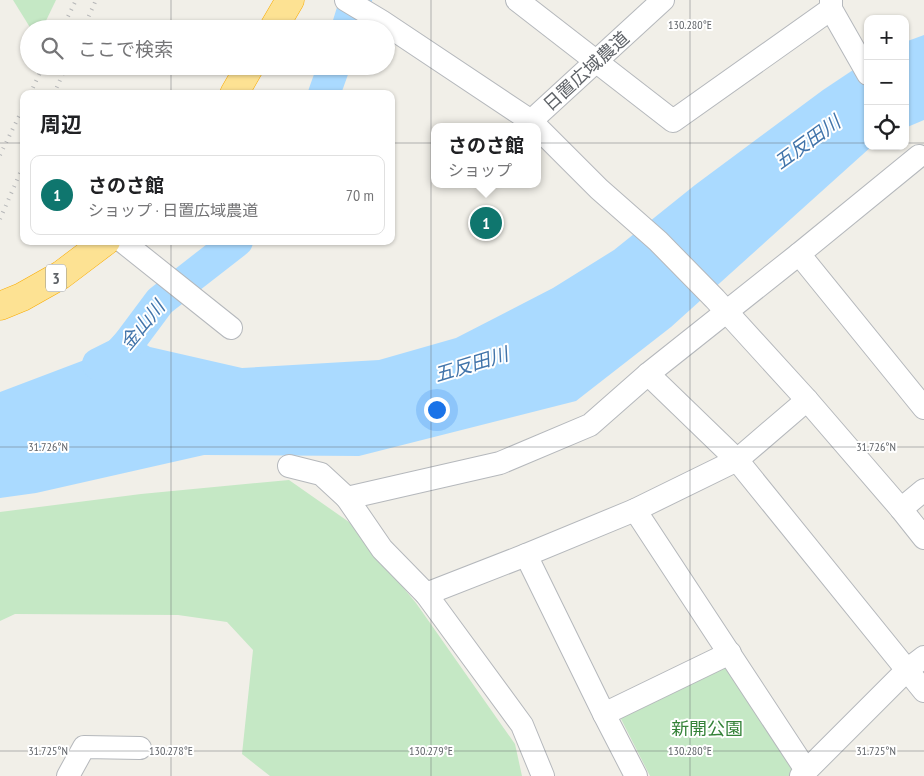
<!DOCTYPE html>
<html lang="ja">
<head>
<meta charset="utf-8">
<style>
  body { margin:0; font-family:"PT Sans Narrow","Noto Sans JP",sans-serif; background:#f6f6f6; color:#202124 }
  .controls { position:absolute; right:15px; top:15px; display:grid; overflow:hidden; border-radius:10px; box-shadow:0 1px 4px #0004 }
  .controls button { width:45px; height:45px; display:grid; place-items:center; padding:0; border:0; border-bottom:1px solid #e0e0e0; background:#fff; color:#202124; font:25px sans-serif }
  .you { position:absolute; left:436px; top:409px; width:18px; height:18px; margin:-12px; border:4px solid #fff; border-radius:50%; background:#1a73e8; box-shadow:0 0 0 8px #1a73e833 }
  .badge { display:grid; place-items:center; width:32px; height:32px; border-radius:50%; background:#0f766e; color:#fff; font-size:16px; font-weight:700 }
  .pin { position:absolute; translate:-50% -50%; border:2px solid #fff; box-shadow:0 1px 5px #0006 }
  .popup { position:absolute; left:431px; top:123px; width:110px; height:65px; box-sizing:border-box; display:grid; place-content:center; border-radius:10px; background:#fff; filter:drop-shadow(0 1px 4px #0005); font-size:16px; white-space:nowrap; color:#757577 }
  .popup b { font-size:19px; color:#202124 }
  .popup::after { content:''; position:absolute; left:50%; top:100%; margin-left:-10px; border:10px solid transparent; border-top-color:#fff }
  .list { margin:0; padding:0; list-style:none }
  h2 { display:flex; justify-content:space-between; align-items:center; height:65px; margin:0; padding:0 20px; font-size:21px }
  h2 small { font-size:16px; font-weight:400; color:#757577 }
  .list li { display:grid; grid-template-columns:32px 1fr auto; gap:15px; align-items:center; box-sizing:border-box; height:80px; margin:0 10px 10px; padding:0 10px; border:1px solid #e0e0e0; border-radius:10px }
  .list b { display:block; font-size:19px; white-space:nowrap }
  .list p { margin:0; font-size:16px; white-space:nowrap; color:#757577 }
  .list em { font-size:16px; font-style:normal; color:#757577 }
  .icon { flex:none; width:28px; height:28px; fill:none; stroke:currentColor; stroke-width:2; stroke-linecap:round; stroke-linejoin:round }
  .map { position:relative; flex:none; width:924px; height:776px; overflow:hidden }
  .search { position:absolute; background:#fff; box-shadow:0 1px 4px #0004; left:20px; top:20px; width:375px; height:55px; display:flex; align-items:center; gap:12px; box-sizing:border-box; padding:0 18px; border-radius:28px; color:#757577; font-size:19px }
  .panel { position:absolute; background:#fff; box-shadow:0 1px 4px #0004; left:20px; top:90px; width:375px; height:155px; border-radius:10px }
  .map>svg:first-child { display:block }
  .green { fill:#c5e8c5 }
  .water { fill:#aadaff }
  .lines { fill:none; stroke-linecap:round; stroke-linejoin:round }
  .river { stroke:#aadaff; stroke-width:32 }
  .minor-casing { stroke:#b5b8bc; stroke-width:24 }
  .highway-casing { stroke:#f9ab00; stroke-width:29 }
  .minor { stroke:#fff; stroke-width:22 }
  .highway { stroke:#fde293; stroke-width:28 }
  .rail { stroke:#b6b7b8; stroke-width:4; stroke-dasharray:1 6; stroke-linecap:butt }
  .ticks { fill:none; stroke:#5f6368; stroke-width:1; stroke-opacity:0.45 }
  .labels { text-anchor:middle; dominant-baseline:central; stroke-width:4; stroke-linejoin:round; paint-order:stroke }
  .shield { fill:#fff; stroke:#8f9295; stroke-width:1 }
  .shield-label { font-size:16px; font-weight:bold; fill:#5f6368 }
  .street-label { font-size:18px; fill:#5f6368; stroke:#fff }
  .park-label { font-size:18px; fill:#348238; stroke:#fff }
  .water-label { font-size:19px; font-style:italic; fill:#4174aa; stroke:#fff }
  .ticks-label { font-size:12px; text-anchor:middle; fill:#5f6368; stroke:#fff; stroke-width:4; stroke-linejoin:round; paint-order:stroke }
</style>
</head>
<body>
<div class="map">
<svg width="924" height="776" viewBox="0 0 924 776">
  <rect width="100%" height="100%" fill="#f1efe8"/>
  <g class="green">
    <path d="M13,0h43l-14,29h-11z"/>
    <path d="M289,480l60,42 67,81 99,141 7,32h-252l-28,-22 11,-104 -26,-28 -49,-7 -163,-1 -15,7v-109l141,-18z"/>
    <path d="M724,665l69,101 -1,8 -2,2h-140l-30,-59z"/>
  </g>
  <g class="water">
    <path d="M924,35v85l-19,8v-86z"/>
    <path d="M868,60v86h4l-201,181 -95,74 -217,55 -155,-1 -168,38 -36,5v-106l95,-36 25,-27 30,18 92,21 137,-8 77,-22 97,-50 61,-38 81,-65 128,-95z"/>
  </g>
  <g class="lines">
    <g class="river">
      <path d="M347,29l9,-29"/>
      <path d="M324,94l10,-28"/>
      <path d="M98,364l24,-12 38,-51 77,-60"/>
    </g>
    <g class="minor-casing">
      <g id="minor">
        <path d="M346,0l35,21 150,100 6,6"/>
        <path d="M517,0l156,121 158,-112"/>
        <path d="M831,0v9l37,65"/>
        <path d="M531,121l132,-121"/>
        <path d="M537,127l62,62 59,52 57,58 92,101 94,109 23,29"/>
        <path d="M122,241l109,87"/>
        <path d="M799,254l125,154"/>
        <path d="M648,374l89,86 187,231"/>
        <path d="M289,466l32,8 26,24 35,51 44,45 96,131 21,51"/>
        <path d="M347,498l153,-35 90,-38 58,-51 151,-120 120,-98"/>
        <path d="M901,509l23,-19"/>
        <path d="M635,510l171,260"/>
        <path d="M526,555l78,159 32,62"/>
        <path d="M426,594l100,-39 109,-45 102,-50 70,-60"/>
        <path d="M604,714l126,-61"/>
        <path d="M68,776l16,-29 56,1"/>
        <path d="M801,776l106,-106 17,-13"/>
      </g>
    </g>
    <g class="highway-casing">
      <g id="highway">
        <path d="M273,29l17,-29"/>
        <path d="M234,94l16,-28"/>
        <path d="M0,306l22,-9 39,-22 45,-34"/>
      </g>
    </g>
    <use href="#minor" class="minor"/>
    <use href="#highway" class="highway"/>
    <g class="rail">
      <path d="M62,29l14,-29"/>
      <path d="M83,29l13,-29"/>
      <path d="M30,94l13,-28"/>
      <path d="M54,94l12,-28"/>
      <path d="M0,155l24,-49"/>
      <path d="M0,219l24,-55"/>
    </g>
  </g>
  <path class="ticks" d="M171,0v29M431,0v776M690,0v776M171,66v28M0,143h24M391,143h477M905,143h19M171,241v535M0,447h924M0,751h924"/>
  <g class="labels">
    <rect class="shield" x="46" y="264.5" width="20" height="27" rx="4"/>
    <g class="shield-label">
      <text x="56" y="278">3</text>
    </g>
    <g class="street-label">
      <text transform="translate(586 71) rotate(-42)">日置広域農道</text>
    </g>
    <g class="park-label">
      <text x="707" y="728">新開公園</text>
    </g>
    <g class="water-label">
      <text transform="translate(807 142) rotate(-36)">五反田川</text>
      <text transform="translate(142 325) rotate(-50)">金山川</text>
      <text transform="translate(471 364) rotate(-17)">五反田川</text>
    </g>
  </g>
  <g class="ticks-label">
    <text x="690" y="29">130.280°E</text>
    <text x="48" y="451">31.726°N</text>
    <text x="876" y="451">31.726°N</text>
    <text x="48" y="755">31.725°N</text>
    <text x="876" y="755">31.725°N</text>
    <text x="171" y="755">130.278°E</text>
    <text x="431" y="755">130.279°E</text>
    <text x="690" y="755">130.280°E</text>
  </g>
</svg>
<div class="controls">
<button>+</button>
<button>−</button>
<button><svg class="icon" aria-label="locate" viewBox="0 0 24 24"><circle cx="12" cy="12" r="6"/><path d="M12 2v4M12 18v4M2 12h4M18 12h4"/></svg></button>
</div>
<div class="you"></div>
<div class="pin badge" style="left:486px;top:223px">1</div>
<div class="popup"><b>さのさ館</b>ショップ</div>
<div class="search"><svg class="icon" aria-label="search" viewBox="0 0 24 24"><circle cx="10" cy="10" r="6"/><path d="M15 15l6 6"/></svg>ここで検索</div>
<section class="panel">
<h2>周辺<small></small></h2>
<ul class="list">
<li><span class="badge">1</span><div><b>さのさ館</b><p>ショップ · 日置広域農道</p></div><em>70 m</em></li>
</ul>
</section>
</div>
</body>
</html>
